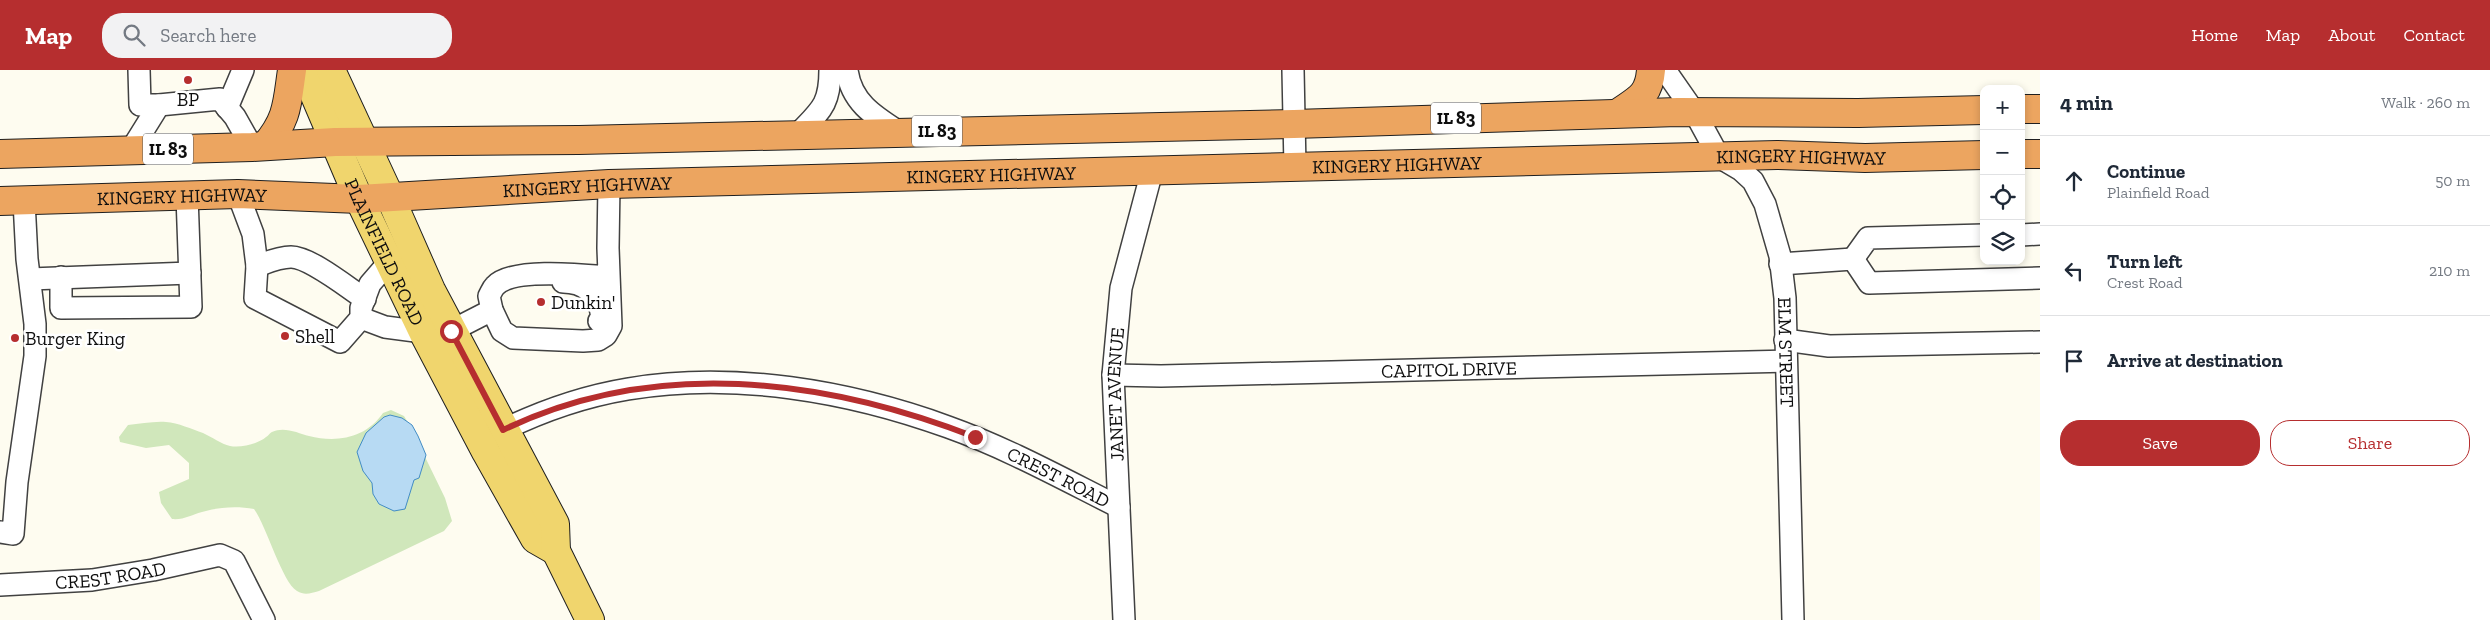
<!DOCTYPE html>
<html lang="en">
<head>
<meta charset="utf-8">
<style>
  body { margin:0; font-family:"Zilla Slab",serif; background:#f2f2f3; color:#1f2937 }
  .controls { position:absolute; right:15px; top:15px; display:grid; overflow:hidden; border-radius:10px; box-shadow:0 2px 8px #0003 }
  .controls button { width:45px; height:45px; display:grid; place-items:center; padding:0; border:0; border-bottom:1px solid #e0e1e3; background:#fff; color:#1f2937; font:25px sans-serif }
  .stop { position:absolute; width:15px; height:15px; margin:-11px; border:4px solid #b62e2f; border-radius:50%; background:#fff }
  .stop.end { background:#b62e2f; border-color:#fff; box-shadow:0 1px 5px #0008 }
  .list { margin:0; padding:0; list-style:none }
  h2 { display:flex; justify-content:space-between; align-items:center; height:65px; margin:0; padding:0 20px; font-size:21px }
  h2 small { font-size:16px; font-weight:400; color:#747a83 }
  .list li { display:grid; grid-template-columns:32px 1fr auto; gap:15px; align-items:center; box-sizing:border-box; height:90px; padding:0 20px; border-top:1px solid #e0e1e3 }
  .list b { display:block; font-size:19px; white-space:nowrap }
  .list p { margin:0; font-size:16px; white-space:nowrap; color:#747a83 }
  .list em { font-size:16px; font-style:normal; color:#747a83 }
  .actions { display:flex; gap:10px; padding:15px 20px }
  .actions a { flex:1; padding:11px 0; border:1px solid #b62e2f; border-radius:20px; text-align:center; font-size:18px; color:#b62e2f }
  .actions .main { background:#b62e2f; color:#fff }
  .icon { flex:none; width:28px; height:28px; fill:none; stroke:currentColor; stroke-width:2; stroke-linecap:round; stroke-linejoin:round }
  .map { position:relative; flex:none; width:2040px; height:550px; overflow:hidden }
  header { display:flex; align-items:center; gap:30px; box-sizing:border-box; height:70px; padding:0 25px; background:#b62e2f; color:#fff }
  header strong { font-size:24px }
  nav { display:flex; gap:28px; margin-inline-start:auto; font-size:18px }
  .search { width:350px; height:45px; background:#f2f2f3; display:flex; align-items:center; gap:12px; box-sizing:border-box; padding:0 18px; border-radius:20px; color:#747a83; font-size:19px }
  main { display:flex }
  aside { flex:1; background:#fff }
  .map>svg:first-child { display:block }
  .green { fill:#d0e7bb }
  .water { fill:#b7daf3; stroke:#428cc5 }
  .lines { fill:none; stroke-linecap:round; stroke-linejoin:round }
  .minor-casing { stroke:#414141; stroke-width:24 }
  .major-casing { stroke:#1f1f1f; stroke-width:30 }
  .highway-casing { stroke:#1f1f1f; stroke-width:30 }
  .minor { stroke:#fff; stroke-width:21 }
  .major { stroke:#f0d56d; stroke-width:28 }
  .highway { stroke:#eca560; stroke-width:28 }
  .route { stroke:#b62e2f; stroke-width:6 }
  .poi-dot { fill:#b62e2f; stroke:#fff; stroke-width:2 }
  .labels { text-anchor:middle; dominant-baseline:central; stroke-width:5; stroke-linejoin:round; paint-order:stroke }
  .shield { fill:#fff; stroke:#565656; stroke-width:1 }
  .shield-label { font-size:18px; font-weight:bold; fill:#0e0e0e }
  .poi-label { font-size:19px; fill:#0e0e0e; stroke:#fff; text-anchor:start }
  .street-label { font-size:19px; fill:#0e0e0e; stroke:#fff }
</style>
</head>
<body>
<header>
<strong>Map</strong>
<div class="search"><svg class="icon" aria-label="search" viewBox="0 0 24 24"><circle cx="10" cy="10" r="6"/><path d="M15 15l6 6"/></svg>Search here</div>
<nav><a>Home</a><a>Map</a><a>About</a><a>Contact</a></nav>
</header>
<main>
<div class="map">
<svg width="2040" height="550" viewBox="0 0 2040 550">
  <rect width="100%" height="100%" fill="#fefcf0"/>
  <path class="green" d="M391,340l13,6 6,10 35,72 7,23 -8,10 -125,60c-8,2 -14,5 -22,0 -15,-9 -30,-64 -43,-82 -17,-3 -35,-2 -52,3 -11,3 -18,8 -30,7l-11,-16 -2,-11 30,-13v-16l-20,-18 -23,3 -26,-6 -1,-5 9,-12c12,-1 26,-4 38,-3 12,1 26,7 37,11 9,4 18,11 27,13 11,2 28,-2 36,-9 1,0 5,-5 6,-5 12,-6 26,1 37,4 28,7 57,2 74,-23z"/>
  <path class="water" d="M390,345l12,3 10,7 6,11 8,19 -7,23 -5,2 -9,29 -11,2 -15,-7 -6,-10 -1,-11 -9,-12 -6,-19 9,-19 18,-16z"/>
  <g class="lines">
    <g class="minor-casing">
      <g id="minor">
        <path d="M139,0l1,35h19"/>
        <path d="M847,0c4,32 27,46 52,62"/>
        <path d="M1293,0l2,97"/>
        <path id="s1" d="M1665,0l30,43 24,44 22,13 12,11 12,23 15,52 5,42 8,322"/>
        <path d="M227,38l16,-38"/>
        <path d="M798,64c23,-24 32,-29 32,-64"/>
        <path d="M131,80l28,-45 61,-6 15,18 17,30"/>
        <path d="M609,114l-1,64 3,78 -5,9 -8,5 -15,1 -70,-3 -11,-7 -10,-21 -3,-14c2,-3 3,-7 6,-10 17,-19 90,-11 114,-9"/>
        <path d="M238,124l15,40 4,32c11,-4 22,-9 34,-9 19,0 57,31 74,42"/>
        <path d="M2021,165l19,-1"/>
        <path d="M1853,189l15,-21 116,-3"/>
        <path d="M1780,194l73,-5 16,24 171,-5"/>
        <path d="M257,196l-2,32 85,44 21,-24v-10l9,-24 19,-22"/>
        <path d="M61,207v31l130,-1 -4,-111"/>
        <path d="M30,209l160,-6"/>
        <path d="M563,212c23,0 36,13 39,35l-3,4"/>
        <path d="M361,248l24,9 38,5"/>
        <path d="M451,261l41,-21"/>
        <path d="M1785,270l44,6 211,-4"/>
        <path id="s2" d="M1113,305l48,1 625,-15"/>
        <path id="s3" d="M503,360c39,-19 83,-34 125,-41 105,-18 221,2 320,38 59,21 115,52 171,80"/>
        <path d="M0,462l13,2 4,-52 18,-126v-32l-8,-65 -3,-58"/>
        <path id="s4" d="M0,515l92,-5 61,-10 67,-15 14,6 30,59"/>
        <path id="s5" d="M1124,550l-11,-245 8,-87 31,-117"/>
      </g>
    </g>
    <g class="major-casing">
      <g id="major">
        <path id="s6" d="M304,0l55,129 64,133 63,120 49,87 21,12"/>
        <path d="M331,0l59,127 41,93 124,234 1,27 34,69"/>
      </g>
    </g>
    <g class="highway-casing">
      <g id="highway">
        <path d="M2021,39h19"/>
        <path d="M1618,43c20,-14 31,-17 33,-43"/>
        <path d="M265,76c23,-27 22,-42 27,-76"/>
        <path d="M0,84l252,-7 83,-5 244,-2 715,-16 384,-12 180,1 126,-3"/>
        <path d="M2021,84h19"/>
        <path id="s7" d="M0,131l238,-7 121,5 250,-15 1168,-29 88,3 119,-3"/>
      </g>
    </g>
    <use href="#minor" class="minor"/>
    <use href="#major" class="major"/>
    <use href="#highway" class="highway"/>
  </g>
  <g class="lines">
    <path class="route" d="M451,261l52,99c151,-73 320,-52 472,7"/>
  </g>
  <g class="poi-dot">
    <circle cx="188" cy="10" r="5"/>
    <circle cx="541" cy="232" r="5"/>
    <circle cx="285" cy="266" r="5"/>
    <circle cx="15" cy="268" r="5"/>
  </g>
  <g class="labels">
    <g class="shield">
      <rect x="1431" y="32.5" width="50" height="31" rx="4"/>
      <rect x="912" y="45.5" width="50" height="31" rx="4"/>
      <rect x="143" y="63.5" width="50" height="31" rx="4"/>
    </g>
    <g class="shield-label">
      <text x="1456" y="48">IL 83</text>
      <text x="937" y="61">IL 83</text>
      <text x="168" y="79">IL 83</text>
    </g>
    <g class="poi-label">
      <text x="188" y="29" text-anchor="middle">BP</text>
      <text x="551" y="232">Dunkin'</text>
      <text x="295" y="266">Shell</text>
      <text x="25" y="268">Burger King</text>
    </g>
    <g class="street-label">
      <text stroke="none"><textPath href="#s7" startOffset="1802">KINGERY HIGHWAY</textPath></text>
      <text stroke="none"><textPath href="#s7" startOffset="1398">KINGERY HIGHWAY</textPath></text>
      <text stroke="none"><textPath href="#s7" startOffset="992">KINGERY HIGHWAY</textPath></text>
      <text stroke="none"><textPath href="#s7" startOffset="588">KINGERY HIGHWAY</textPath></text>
      <text stroke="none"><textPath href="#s7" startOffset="182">KINGERY HIGHWAY</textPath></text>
      <text stroke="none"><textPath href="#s6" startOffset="199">PLAINFIELD ROAD</textPath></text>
      <text stroke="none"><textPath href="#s1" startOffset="321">ELM STREET</textPath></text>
      <text stroke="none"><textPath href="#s2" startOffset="336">CAPITOL DRIVE</textPath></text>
      <text stroke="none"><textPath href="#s5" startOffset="226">JANET AVENUE</textPath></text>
      <text stroke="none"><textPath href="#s3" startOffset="579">CREST ROAD</textPath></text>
      <text stroke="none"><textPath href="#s4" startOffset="111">CREST ROAD</textPath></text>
    </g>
  </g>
</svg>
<div class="controls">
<button>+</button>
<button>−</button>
<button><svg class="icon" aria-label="locate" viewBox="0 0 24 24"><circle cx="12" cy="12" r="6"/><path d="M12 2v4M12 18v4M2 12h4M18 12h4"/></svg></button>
<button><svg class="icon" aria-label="layers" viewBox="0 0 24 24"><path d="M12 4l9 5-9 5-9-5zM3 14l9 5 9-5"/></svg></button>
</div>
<div class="stop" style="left:451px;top:261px"></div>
<div class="stop end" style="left:975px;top:367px"></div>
</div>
<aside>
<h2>4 min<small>Walk · 260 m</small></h2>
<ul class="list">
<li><svg class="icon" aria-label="ahead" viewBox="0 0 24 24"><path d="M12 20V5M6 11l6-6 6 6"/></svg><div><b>Continue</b><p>Plainfield Road</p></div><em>50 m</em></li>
<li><svg class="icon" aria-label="left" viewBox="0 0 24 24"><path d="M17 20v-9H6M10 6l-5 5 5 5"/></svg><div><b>Turn left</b><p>Crest Road</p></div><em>210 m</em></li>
<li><svg class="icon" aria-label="arrive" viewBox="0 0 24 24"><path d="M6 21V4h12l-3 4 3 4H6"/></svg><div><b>Arrive at destination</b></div></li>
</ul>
<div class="actions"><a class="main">Save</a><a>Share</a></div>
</aside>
</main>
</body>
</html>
